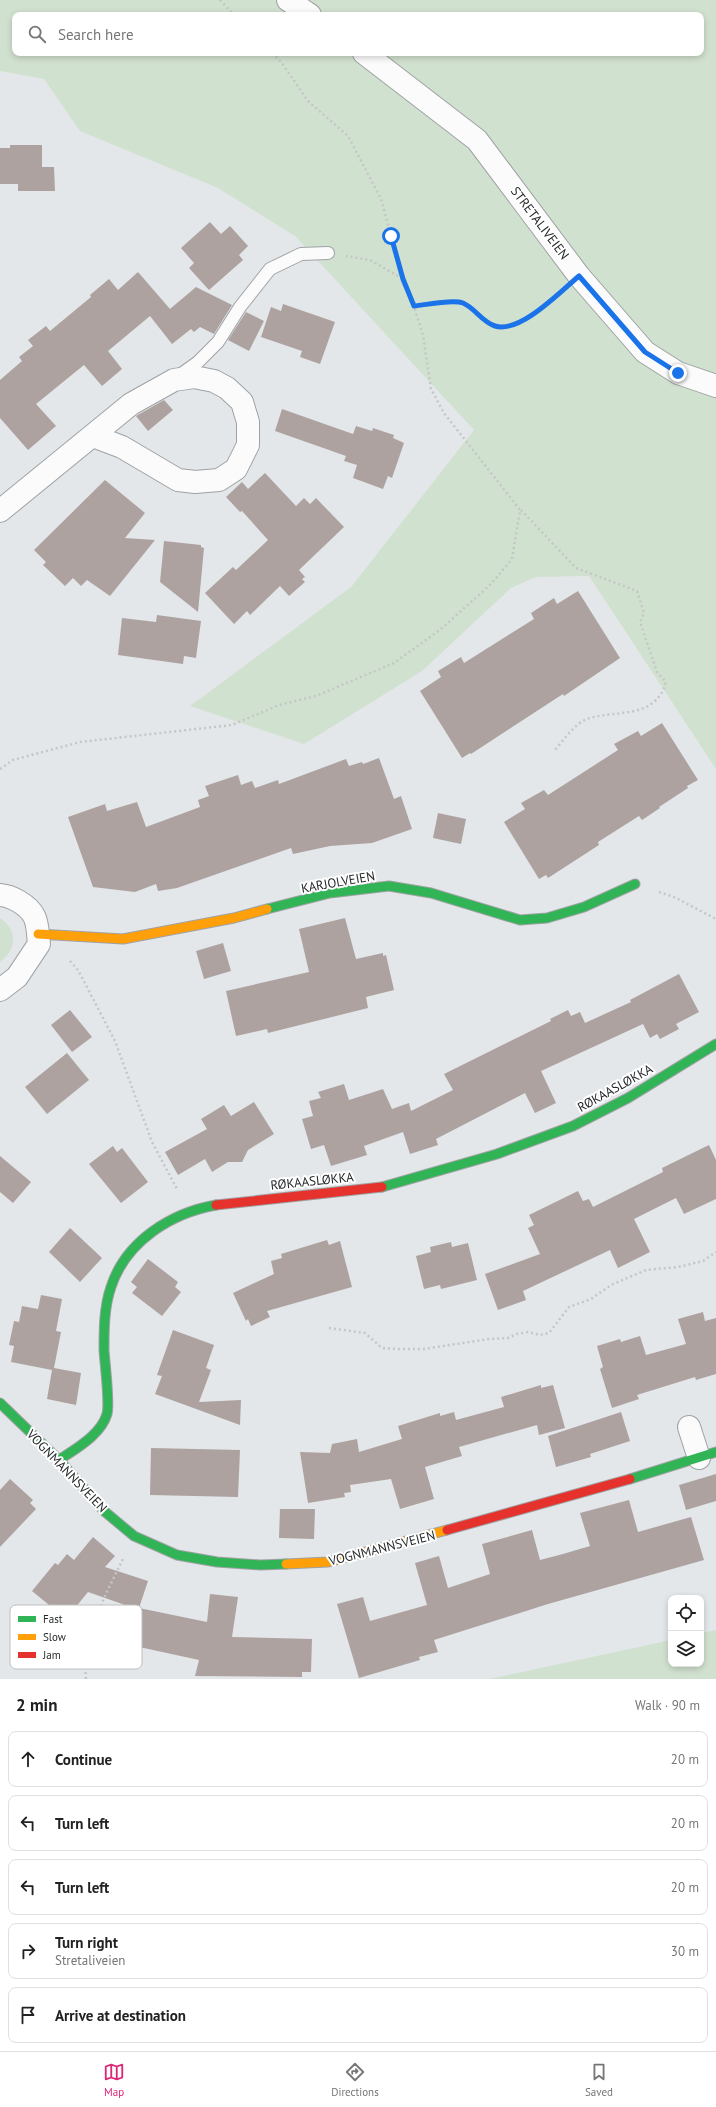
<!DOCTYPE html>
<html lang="en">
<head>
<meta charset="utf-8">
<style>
  body { margin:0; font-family:"PT Sans",sans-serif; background:#f2f2f2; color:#222 }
  .controls { position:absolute; right:12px; bottom:12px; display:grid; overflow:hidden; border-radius:8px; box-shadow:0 2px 6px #0003 }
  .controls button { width:36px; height:36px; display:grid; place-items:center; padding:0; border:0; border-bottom:1px solid #e0e0e0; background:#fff; color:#222; font:20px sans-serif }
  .stop { position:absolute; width:12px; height:12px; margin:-9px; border:3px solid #1a73e8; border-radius:50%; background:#fff }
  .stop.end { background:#1a73e8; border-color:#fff; box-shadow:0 1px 4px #0008 }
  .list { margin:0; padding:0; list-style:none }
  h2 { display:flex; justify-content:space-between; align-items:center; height:52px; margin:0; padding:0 16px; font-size:17px }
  h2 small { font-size:13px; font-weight:400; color:#767676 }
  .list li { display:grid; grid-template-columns:26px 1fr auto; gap:12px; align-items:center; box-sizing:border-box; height:56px; margin:0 8px 8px; padding:0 8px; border:1px solid #e0e0e0; border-radius:8px }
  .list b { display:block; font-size:15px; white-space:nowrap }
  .list p { margin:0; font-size:13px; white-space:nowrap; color:#767676 }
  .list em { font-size:13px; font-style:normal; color:#767676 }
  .icon { flex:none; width:22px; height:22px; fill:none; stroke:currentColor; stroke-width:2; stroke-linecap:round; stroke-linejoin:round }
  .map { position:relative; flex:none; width:716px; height:1679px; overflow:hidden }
  .search { position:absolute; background:#fff; box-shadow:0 2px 6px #0003; left:12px; right:12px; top:12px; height:44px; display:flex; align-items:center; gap:10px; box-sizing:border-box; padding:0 14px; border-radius:8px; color:#767676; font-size:15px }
  .sheet { height:372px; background:#fff }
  nav { display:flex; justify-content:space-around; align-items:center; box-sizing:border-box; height:56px; border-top:1px solid #e0e0e0; background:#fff; font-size:11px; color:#767676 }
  nav a { display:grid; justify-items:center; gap:2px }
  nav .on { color:#db2777 }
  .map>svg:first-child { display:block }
  .green { fill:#d1e1cf; fill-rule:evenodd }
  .building { fill:#ada2a0 }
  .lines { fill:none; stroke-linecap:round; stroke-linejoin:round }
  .lane-casing { stroke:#9fa2a4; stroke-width:14 }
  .street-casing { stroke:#9fa2a4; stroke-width:24 }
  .fast-casing { stroke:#9fa2a4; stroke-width:11 }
  .slow-casing { stroke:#9fa2a4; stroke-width:11 }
  .jam-casing { stroke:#9fa2a4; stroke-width:11 }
  .path { stroke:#c4c6c7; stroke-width:2.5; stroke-dasharray:2 3; stroke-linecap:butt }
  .lane { stroke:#fbfbfc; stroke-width:12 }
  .street { stroke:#fbfbfc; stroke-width:22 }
  .fast { stroke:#30b455; stroke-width:9 }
  .slow { stroke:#ff9f0a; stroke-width:9 }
  .jam { stroke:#e5322d; stroke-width:9 }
  .route { stroke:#1a73e8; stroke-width:5 }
  .labels { text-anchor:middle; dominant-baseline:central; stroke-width:4; stroke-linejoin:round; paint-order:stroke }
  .street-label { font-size:13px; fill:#26292b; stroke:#fff }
  .key { fill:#fff; stroke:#bebfbf; stroke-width:1 }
  .key-label { font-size:11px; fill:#26292b }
</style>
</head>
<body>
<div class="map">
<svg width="716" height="1679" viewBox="0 0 716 1679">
  <rect width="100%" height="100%" fill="#e3e7ea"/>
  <g class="green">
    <path d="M0,0h716v769l-127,-193 -53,1 -25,11 -89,83 -118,73 -114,-38 161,-119 123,-157 -179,-194 -77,-48 -138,-57 -36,-52 -44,-8zM15,15h686v38h-686z"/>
    <path d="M0,918c18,12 17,31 0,44z"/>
    <path d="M716,1630v49h-227l182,-39v24h30v-31z"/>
  </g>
  <g class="building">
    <path d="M10,145h32v22h12l1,24h-37v-7h-18v-36h10z"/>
    <path d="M210,222l11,12 9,-8 18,20 -9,9 4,5 -34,30 -20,-22 5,-5 -13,-15z"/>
    <path d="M138,272l32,37 26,-22 36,18 -18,29 -14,-7 -6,5 -3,-3 -19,15 -22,-28 -42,35 14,18 -20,17 -18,-21 -48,39 20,22 -28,24 -28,-32v-38l22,-19 -3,-4 14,-11 -5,-6 18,-14 4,5 41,-34 -1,-2 19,-16 9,11z"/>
    <path d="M283,304l52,18 -15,42 -20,-7 2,-6 -41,-14 10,-30 10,4z"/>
    <path d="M246,312l18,9 -15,30 -21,-11z"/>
    <path d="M164,400l9,10 -25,21 -12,-15z"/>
    <path d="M282,409l71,25 3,-8 16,5 1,-3 21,7 -1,3 11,5 -12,35 -4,-2 -5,13 -30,-11 4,-13 -13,-4 2,-5 -71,-25z"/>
    <path d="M265,473l31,33 8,-8 6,6 6,-6 28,29 -45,43 6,7 -3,2 3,3 -16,14 -9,-10 -30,29 -3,-4 -13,13 -29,-31 28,-26 3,3 32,-30 -26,-29 -2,1 -14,-15 16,-15 6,7z"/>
    <path d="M105,480l40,33 -20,25 30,2 -45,56 -23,-16 -6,6 -8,-8 -8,8 -22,-21 3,-3 -12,-12z"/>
    <path d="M164,541l37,4v2l3,1 -6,64 -38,-30z"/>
    <path d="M578,591l42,67 -56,38 -1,-2 -92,60 -1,-1 -8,5 -42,-67 21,-14 -3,-6 23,-14 3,6 70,-44 -3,-6 23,-15 3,6z"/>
    <path d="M157,615l44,6 -5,37 -12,-2 -1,8 -65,-9 4,-37 34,4z"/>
    <path d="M662,723l36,57 -11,6 1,2 -29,19 1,1 -18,12 -3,-4 -41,26 1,3 -51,33 -2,-3 -7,4 -35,-57 21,-13 -4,-6 23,-13 4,5 70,-45 -4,-6 24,-13 3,5z"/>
    <path d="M379,758l15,41 7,-3 11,33 -40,14 -42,3 -37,8 -2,-6 -114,40 -19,3 -2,-7 -21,8 -42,-5 -25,-70 37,-13 2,7 30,-9 9,25 54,-20 -2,-7 11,-4 -4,-10 33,-11 3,10 11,-4 3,7 23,-8 1,4 67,-25 3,7 13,-4 1,2z"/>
    <path d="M438,813l28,6 -5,25 -28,-6z"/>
    <path d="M345,918l11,41 27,-6v3l3,-1 8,35 -28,7 2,11 -100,25 -1,-4 -31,7 -10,-45 83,-19 -10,-43z"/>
    <path d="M223,943l8,28 -27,8 -8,-28z"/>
    <path d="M679,974l20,38 -23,12 3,5 -19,10 -3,-5 -7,4 -7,-14 -102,47 15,32 -21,10 -10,-20 -89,46 2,6 -28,9 -7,-22 -39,14 3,9 -36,11 -7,-21 -13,4 -9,-30 11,-3 -4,-15 12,-3 -3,-6 26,-8 5,16 34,-11 9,20 17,-6 2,8 42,-21 -9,-16 107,-53 -1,-2 18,-9 3,6 9,-4 5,11 46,-21 -1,-2z"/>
    <path d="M70,1010l22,27 -20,15 -21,-27z"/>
    <path d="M67,1053l22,27 -42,34 -22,-27z"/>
    <path d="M254,1102l20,32 -26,16 -6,12h-14l-16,10 -7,-13 -27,16 -13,-23 42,-23 -6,-10 23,-14 7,11z"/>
    <path d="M709,1145l7,15v39l-32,15 -8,-16 -42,21 16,33 -32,16 -8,-18 -87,41 3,9 -28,10 -13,-36 55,-20 -12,-26 6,-3 -5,-10 49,-24 5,10 6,-2 4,8 70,-35 -1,-4z"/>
    <path d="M113,1146l4,6 5,-4 26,34 -27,21 -32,-39z"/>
    <path d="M0,1156l31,26 -18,21 -13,-11z"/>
    <path d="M70,1228l32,30 -22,24 -31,-30z"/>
    <path d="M327,1240l2,5 11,-4 12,46 -85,24 3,6 -19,9 -3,-7 -2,2 -13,-28 41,-19 -3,-13 11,-3 -1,-4z"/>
    <path d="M451,1242l1,5 16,-4 9,37 -36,9 -1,-4 -16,4 -8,-33 15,-4 -1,-5z"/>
    <path d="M148,1259l30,23 -3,5 6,5 -19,24 -30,-23 5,-6 -6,-5z"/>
    <path d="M41,1295l21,4 -6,32 5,1 -7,36 27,5 -5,32 -29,-6 5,-29 -41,-8 3,-16 -5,-1 5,-24 5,1 3,-16 16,3z"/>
    <path d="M703,1312l2,9 11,-3v56l-20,6 -1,-3 -58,18 2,4 -27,9 -12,-39 3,-2 -6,-21 23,-7 1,3 19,-6 6,19 40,-11 -8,-25z"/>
    <path d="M173,1330l41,15 -8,23 5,2 -12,32 42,-2 -1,25 -85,-31 7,-18 -5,-1z"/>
    <path d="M541,1385v3l12,-3 12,43 -26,7 -2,-10 -78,22 3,9 -37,11 9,32 -34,10 -9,-30 -41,6 1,7 -7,1 1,4 -37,6 -8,-51 30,1 2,-9 25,-5 2,13 43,-13 -4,-13 42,-13v3l14,-4 2,8 48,-13 -3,-10z"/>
    <path d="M621,1412l9,29 -40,13 1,3 -35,10 -8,-31z"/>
    <path d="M151,1448l89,2 -2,47 -88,-2z"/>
    <path d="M716,1474v27l-30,9 -7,-25z"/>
    <path d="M10,1479l23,21 -3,3 6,6 -36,38v-57z"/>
    <path d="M629,1500l9,32 53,-15 13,43 -156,44 -114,36 4,12 -19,5 1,3 -61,18 -22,-74 26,-7 7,24 57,-16 -12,-42 24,-7 9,32 42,-14 -8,-30 50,-14 8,30 23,-6 27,-8 -10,-33z"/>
    <path d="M280,1509h35l-1,30 -35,-1z"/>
    <path d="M93,1537l22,19 -10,11 43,14 -9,27 68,14 3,-28 28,3 -6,40 80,2 -1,33h-9v5l-107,-1 4,-16 -69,-15 1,-6 -9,-2 6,-31 -40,-14 -22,27 -34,-28 23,-28 3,2 9,-11 7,6z"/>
  </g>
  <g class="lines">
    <g class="lane-casing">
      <path id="lane" d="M180,375l18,-13 20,-20 22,-35 30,-38 31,-15 27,-1"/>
    </g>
    <g class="street-casing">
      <g id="street">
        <path d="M288,0l22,15"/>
        <path d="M364,53l113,87 102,136 66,76 33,21 38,13"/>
        <path d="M0,511l131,-107 43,-24 20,-3 20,4 13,7 15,14 6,20v23l-12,24 -17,11 -24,2 -17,-2 -56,-33 -29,-11"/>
        <path d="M0,895c12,1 28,10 34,21 4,7 4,20 5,28l-22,33 -17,13"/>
        <path d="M689,1427l10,31"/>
      </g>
    </g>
    <g class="fast-casing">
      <g id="fast">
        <path d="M267,909l63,-16 59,-7 42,7 89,27 27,-2 37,-11 51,-23"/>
        <path d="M382,1187l115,-33 76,-28 55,-28 88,-54"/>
        <path d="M0,1403l59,57 45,51 30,25 43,19 40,7 43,3 26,-1"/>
        <path d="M59,1460c16,-11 42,-25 48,-46 3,-11 -2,-49 -3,-64 0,-20 0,-43 7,-63 15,-46 60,-74 105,-82"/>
        <path d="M630,1479l86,-27"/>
      </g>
    </g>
    <g class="slow-casing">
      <g id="slow">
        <path d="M38,934l85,5 111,-21 33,-9"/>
        <path d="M286,1564l42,-2 119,-32"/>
      </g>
    </g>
    <g class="jam-casing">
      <g id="jam">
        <path d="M216,1205l166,-18"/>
        <path d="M447,1530l183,-51"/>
      </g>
    </g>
    <g class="path">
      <path d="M220,0l14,15"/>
      <path d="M272,53l10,10 26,38 40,35 33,63 22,80"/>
      <path d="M414,306c12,-1 38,-7 49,-3 9,4 16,13 24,19 25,18 55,-16 73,-31"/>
      <path d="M521,510l55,58 61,23 7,22 -4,9 17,50 9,10c-11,39 -51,27 -79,37 -13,5 -24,22 -33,32"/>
      <path d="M0,769l13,-9 67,-18 152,-17 47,-20 37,-9 78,-33 47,-34 50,-45 21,-25 8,-49 -76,-97 -13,-24 -8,-54 -12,-38 -8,-18 -33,-19 -24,-4"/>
      <path d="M659,892l15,5 42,22"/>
      <path d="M70,961l8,9 37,71 37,101 26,49"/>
      <path d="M329,1328l36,5 17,15 14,1h28l65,-10 19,-1 9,-4 11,-2 12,3 9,-2 20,-26 22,-8 20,-14 35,-15 32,-3 25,-6 13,-9"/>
      <path d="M86,1679c-4,-42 19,-83 37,-120"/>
    </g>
    <use href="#lane" class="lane"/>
    <use href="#street" class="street"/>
    <use href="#fast" class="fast"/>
    <use href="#slow" class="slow"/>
    <use href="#jam" class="jam"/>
  </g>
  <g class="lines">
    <path class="route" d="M391,236l12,43 11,27c12,-1 38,-7 49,-3 12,5 19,19 32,23 25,8 66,-35 84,-50l66,76 33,21"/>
  </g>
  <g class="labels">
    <g class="street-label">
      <text transform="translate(540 223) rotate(53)">STRETALIVEIEN</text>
      <text transform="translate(338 882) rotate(-10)">KARJOLVEIEN</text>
      <text transform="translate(615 1088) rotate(-29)">RØKAASLØKKA</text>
      <text transform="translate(312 1181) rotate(-6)">RØKAASLØKKA</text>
      <text transform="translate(67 1471) rotate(46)">VOGNMANNSVEIEN</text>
      <text transform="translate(382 1548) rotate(-14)">VOGNMANNSVEIEN</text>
    </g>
  </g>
  <rect x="10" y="1605" width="132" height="64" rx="6" class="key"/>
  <rect x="18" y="1616" width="18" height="6" fill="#30b455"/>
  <rect x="18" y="1634" width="18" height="6" fill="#ff9f0a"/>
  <rect x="18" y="1652" width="18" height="6" fill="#e5322d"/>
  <g class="key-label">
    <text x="43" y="1623">Fast</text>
    <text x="43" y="1641">Slow</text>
    <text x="43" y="1659">Jam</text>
  </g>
</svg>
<div class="controls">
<button><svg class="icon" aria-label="locate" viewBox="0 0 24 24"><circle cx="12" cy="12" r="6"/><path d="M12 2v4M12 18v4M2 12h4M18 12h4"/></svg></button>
<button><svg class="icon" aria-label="layers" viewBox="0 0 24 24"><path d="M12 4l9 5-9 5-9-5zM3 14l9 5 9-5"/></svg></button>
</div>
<div class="stop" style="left:391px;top:236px"></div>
<div class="stop end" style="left:678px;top:373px"></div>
<div class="search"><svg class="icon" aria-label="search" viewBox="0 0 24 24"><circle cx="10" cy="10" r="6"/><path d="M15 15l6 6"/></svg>Search here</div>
</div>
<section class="sheet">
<h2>2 min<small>Walk · 90 m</small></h2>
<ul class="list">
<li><svg class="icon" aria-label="ahead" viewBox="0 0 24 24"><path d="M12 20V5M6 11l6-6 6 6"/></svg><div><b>Continue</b></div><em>20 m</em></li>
<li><svg class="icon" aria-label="left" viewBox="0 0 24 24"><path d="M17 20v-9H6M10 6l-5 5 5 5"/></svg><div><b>Turn left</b></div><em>20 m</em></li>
<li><svg class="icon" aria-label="left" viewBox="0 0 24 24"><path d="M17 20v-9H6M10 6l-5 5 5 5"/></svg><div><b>Turn left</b></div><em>20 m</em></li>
<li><svg class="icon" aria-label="right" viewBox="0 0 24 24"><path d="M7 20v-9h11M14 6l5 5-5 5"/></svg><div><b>Turn right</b><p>Stretaliveien</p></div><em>30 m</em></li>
<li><svg class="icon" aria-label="arrive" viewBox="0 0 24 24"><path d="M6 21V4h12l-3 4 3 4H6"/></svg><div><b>Arrive at destination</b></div></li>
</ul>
</section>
<nav>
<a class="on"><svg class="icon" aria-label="map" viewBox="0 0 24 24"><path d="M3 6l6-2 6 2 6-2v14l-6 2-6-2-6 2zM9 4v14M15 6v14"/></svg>Map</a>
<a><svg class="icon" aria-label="directions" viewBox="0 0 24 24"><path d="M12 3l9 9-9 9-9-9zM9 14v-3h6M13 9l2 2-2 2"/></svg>Directions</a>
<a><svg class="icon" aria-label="saved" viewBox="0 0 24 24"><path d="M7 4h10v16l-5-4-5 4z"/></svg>Saved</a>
</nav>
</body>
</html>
